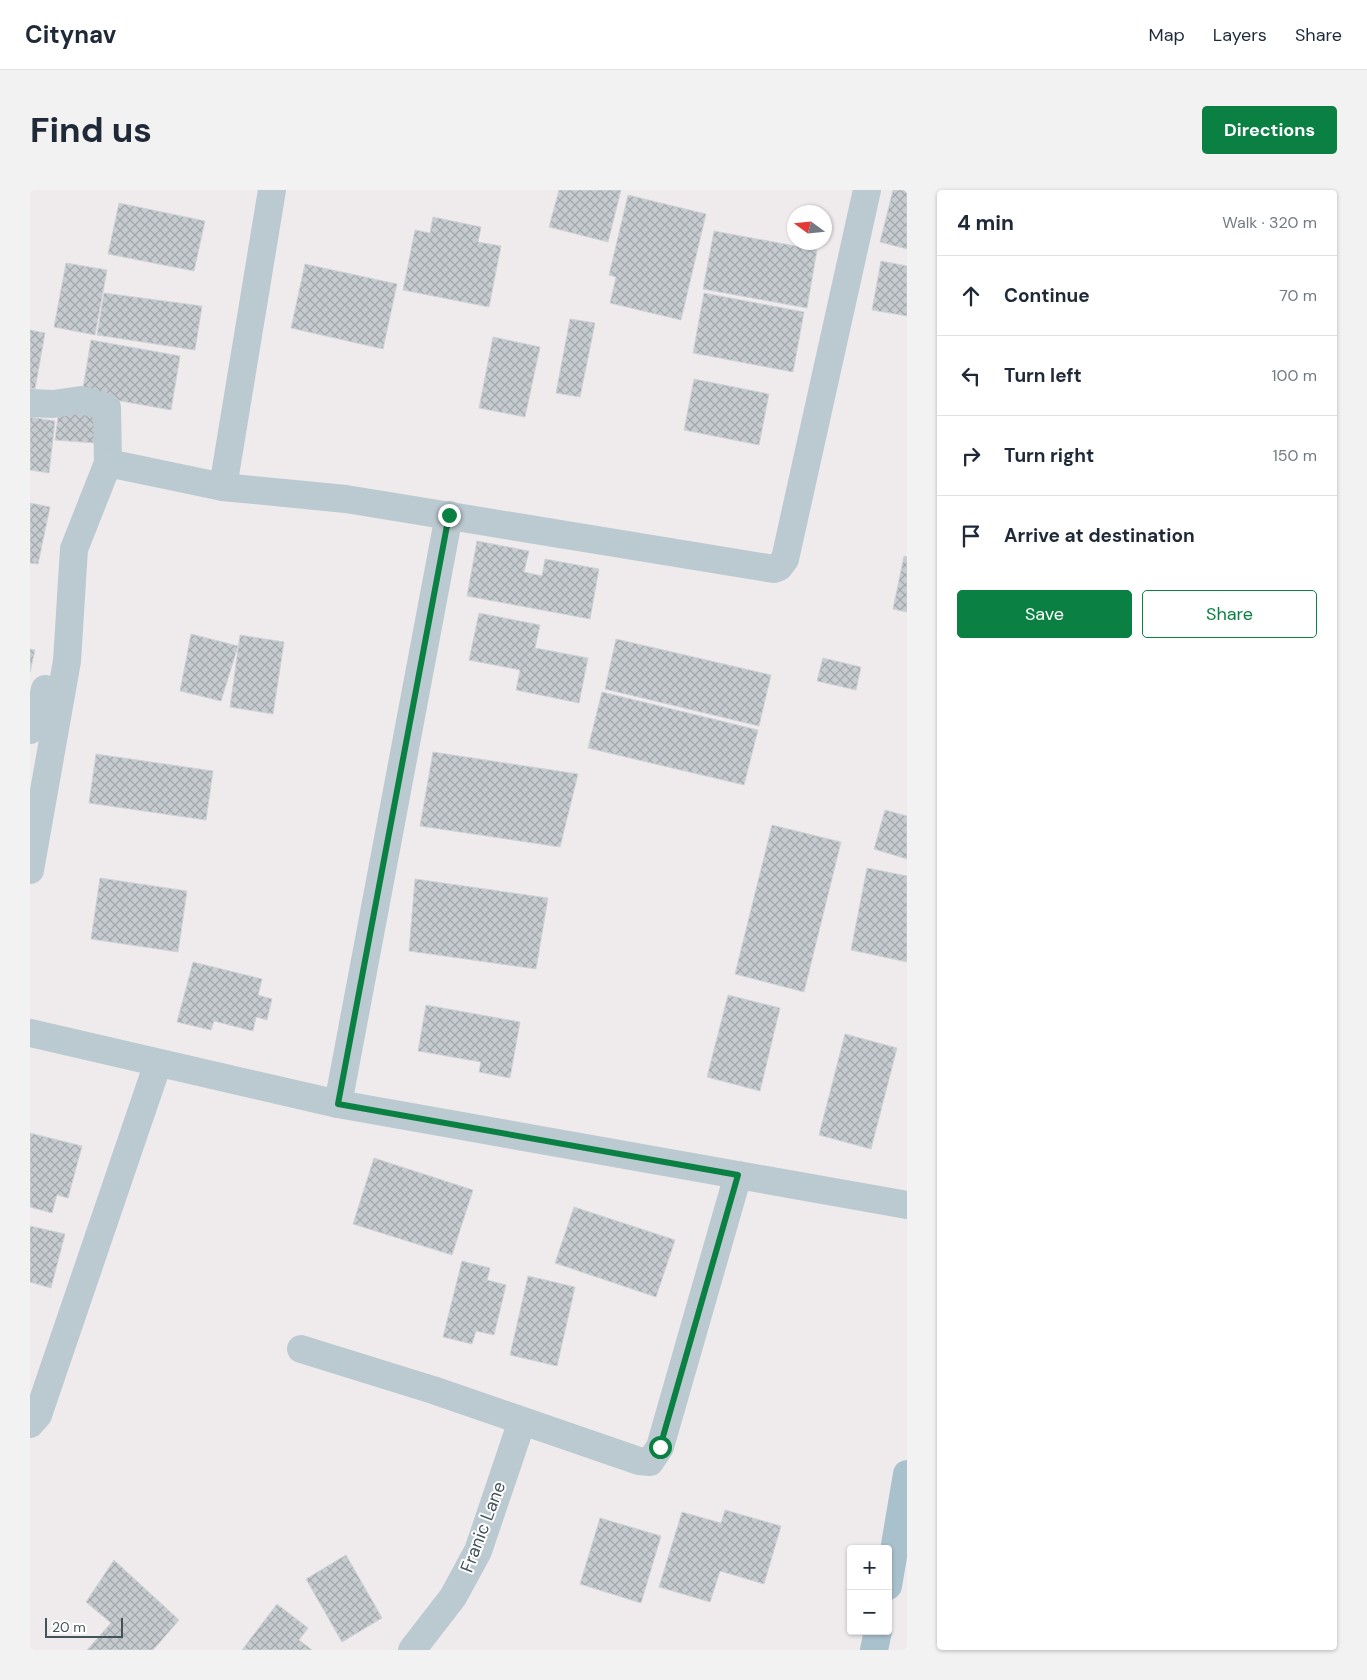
<!DOCTYPE html>
<html lang="en">
<head>
<meta charset="utf-8">
<style>
  body { margin:0; font-family:"DM Sans",sans-serif; background:#f2f2f3; color:#1f2937 }
  .controls { position:absolute; right:15px; bottom:15px; display:grid; overflow:hidden; border-radius:5px; box-shadow:0 1px 4px #0004 }
  .controls button { width:45px; height:45px; display:grid; place-items:center; padding:0; border:0; border-bottom:1px solid #e0e1e3; background:#fff; color:#1f2937; font:25px sans-serif }
  .compass { position:absolute; left:757px; top:15px; width:45px; height:45px; border-radius:50%; background:#fff; box-shadow:0 1px 4px #0004; rotate:285deg }
  .scale { position:absolute; left:15px; bottom:12px; width:78px; box-sizing:border-box; padding-left:5px; border:2px solid #43535a; border-top:0; font-size:14px; line-height:18px; white-space:nowrap; color:#43535a; -webkit-text-stroke:4px #fff; paint-order:stroke }
  .stop { position:absolute; width:15px; height:15px; margin:-11px; border:4px solid #0b8043; border-radius:50%; background:#fff }
  .stop.end { background:#0b8043; border-color:#fff; box-shadow:0 1px 5px #0008 }
  .list { margin:0; padding:0; list-style:none }
  h2 { display:flex; justify-content:space-between; align-items:center; height:65px; margin:0; padding:0 20px; font-size:21px }
  h2 small { font-size:16px; font-weight:400; color:#747a83 }
  .list li { display:grid; grid-template-columns:32px 1fr auto; gap:15px; align-items:center; box-sizing:border-box; height:80px; padding:0 20px; border-top:1px solid #e0e1e3 }
  .list b { display:block; font-size:19px; white-space:nowrap }
  .list em { font-size:16px; font-style:normal; color:#747a83 }
  .actions { display:flex; gap:10px; padding:15px 20px }
  .actions a { flex:1; padding:11px 0; border:1px solid #0b8043; border-radius:5px; text-align:center; font-size:18px; color:#0b8043 }
  .actions .main { background:#0b8043; color:#fff }
  .icon { flex:none; width:28px; height:28px; fill:none; stroke:currentColor; stroke-width:2; stroke-linecap:round; stroke-linejoin:round }
  .map { position:relative; flex:none; width:877px; height:1460px; overflow:hidden; border-radius:5px }
  header { display:flex; align-items:center; gap:30px; box-sizing:border-box; height:70px; padding:0 25px; background:#fff; border-bottom:1px solid #e0e1e3 }
  header strong { font-size:24px }
  nav { display:flex; gap:28px; margin-inline-start:auto; font-size:18px }
  .intro { display:flex; align-items:center; justify-content:space-between; box-sizing:border-box; height:120px; padding:0 30px }
  h1 { margin:0; font-size:35px }
  .button { padding:12px 22px; border-radius:5px; background:#0b8043; color:#fff; font-size:18px; font-weight:700 }
  main { display:flex; gap:30px; padding:0 30px }
  aside { flex:1; background:#fff; border-radius:5px; box-shadow:0 1px 4px #0004 }
  .map>svg:first-child { display:block }
  .building { fill:url(#building-cross-hatch); stroke:#cfd3d8 }
  .lines { fill:none; stroke-linecap:round; stroke-linejoin:round }
  .minor { stroke:#bbc9d0; stroke-width:28 }
  .major { stroke:#a9c1cd; stroke-width:28 }
  .route { stroke:#0b8043; stroke-width:6 }
  .labels { text-anchor:middle; dominant-baseline:central; stroke-width:4; stroke-linejoin:round; paint-order:stroke }
  .street-label { font-size:18px; fill:#43535a; stroke:#fff }
</style>
</head>
<body>
<header>
<strong>Citynav</strong>
<nav><a>Map</a><a>Layers</a><a>Share</a></nav>
</header>
<div class="intro"><h1>Find us</h1><a class="button">Directions</a></div>
<main>
<div class="map">
<svg width="877" height="1460" viewBox="0 0 877 1460">
  <defs>
    <pattern id="building-cross-hatch" width="8" height="8" patternUnits="userSpaceOnUse" patternTransform="scale(1.25)"><rect width="8" height="8" fill="#c5cbcf"/><path d="M0 0l8 8M0 8l8-8" fill="none" stroke="#a2a7ab"/></pattern>
  </defs>
  <rect width="100%" height="100%" fill="#efebec"/>
  <g class="building">
    <path d="M529,0h62l-13,52 -59,-15z"/>
    <path d="M863,0h14v59l-27,-7z"/>
    <path d="M598,5l78,19 -25,106 -71,-17 6,-26 -7,-2z"/>
    <path d="M89,13l86,18 -11,50 -86,-17z"/>
    <path d="M403,27l48,10 -3,15 23,4 -12,61 -86,-17 12,-60 15,3z"/>
    <path d="M684,41l103,19 -10,58 -104,-19z"/>
    <path d="M851,71l26,5v50l-35,-6z"/>
    <path d="M36,73l41,7 -12,65 -41,-8z"/>
    <path d="M275,74l92,20 -14,65 -92,-21z"/>
    <path d="M74,103l98,13 -7,44 -98,-15z"/>
    <path d="M674,103l100,19 -11,60 -100,-19z"/>
    <path d="M540,129l25,4 -15,74 -24,-4z"/>
    <path d="M0,140l15,3 -10,56 -5,-1z"/>
    <path d="M463,147l47,10 -15,70 -46,-9z"/>
    <path d="M61,150l89,16 -9,54 -89,-16z"/>
    <path d="M664,189l75,15 -10,51 -75,-15z"/>
    <path d="M29,219l39,4 -3,30 -40,-3z"/>
    <path d="M0,227l25,4 -6,52 -19,-3z"/>
    <path d="M0,313l20,4 -12,57 -8,-1z"/>
    <path d="M447,351l52,10 -5,21 18,4 3,-17 54,10 -9,50 -123,-23z"/>
    <path d="M874,366l3,1v55l-14,-3z"/>
    <path d="M449,423l61,12 -5,23 53,10 -9,45 -63,-13 4,-20 -51,-10z"/>
    <path d="M161,444l47,12 -17,55 -41,-10z"/>
    <path d="M210,445l44,7 -11,72 -43,-7z"/>
    <path d="M586,449l155,36 -12,51 -154,-37z"/>
    <path d="M0,459l5,1 -5,22z"/>
    <path d="M793,468l38,9 -5,23 -39,-9z"/>
    <path d="M572,502l156,38 -14,55 -156,-37z"/>
    <path d="M403,562l145,22 -18,73 -140,-21z"/>
    <path d="M66,564l117,17 -7,49 -117,-17z"/>
    <path d="M855,620l22,6v43l-33,-10z"/>
    <path d="M742,635l69,17 -37,150 -69,-18z"/>
    <path d="M837,678l40,8v86l-56,-12z"/>
    <path d="M70,688l87,13 -9,61 -87,-13z"/>
    <path d="M385,689l133,19 -12,71 -127,-18z"/>
    <path d="M163,772l69,17 -4,16 14,4 -5,21 -11,-3 -3,14 -39,-10 -3,9 -34,-8z"/>
    <path d="M698,805l52,13 -20,83 -53,-14z"/>
    <path d="M396,815l94,17 -10,56 -31,-6 2,-10 -63,-11z"/>
    <path d="M815,844l52,14 -26,101 -52,-14z"/>
    <path d="M0,943l52,13 -14,52 -11,-3 -5,18 -22,-6z"/>
    <path d="M344,968l99,32 -21,65 -99,-31z"/>
    <path d="M544,1017l101,33 -19,57 -101,-34z"/>
    <path d="M0,1036l35,8 -14,54 -21,-6z"/>
    <path d="M432,1071l28,7 -3,12 19,5 -12,50 -18,-4 -4,13 -29,-7z"/>
    <path d="M498,1086l47,11 -18,79 -47,-11z"/>
    <path d="M695,1320l56,16 -17,58 -44,-13 -10,31 -51,-15 23,-75 39,11z"/>
    <path d="M570,1328l61,18 -20,67 -61,-19z"/>
    <path d="M316,1365l36,63 -40,24 -36,-63z"/>
    <path d="M84,1370l65,60 -26,30h-66l24,-27 -25,-21z"/>
    <path d="M247,1414l31,24 -9,12 13,10h-70z"/>
  </g>
  <g class="lines">
    <g class="minor">
      <path d="M0,213l23,1 28,-4 26,7 1,56 115,24 123,12 428,70 5,-2 6,-8 82,-369"/>
      <path d="M193,297l49,-297"/>
      <path d="M0,540l7,-5 8,-36"/>
      <path d="M0,680l37,-209 7,-112 34,-86"/>
      <path d="M0,843l308,71 569,101"/>
      <path d="M308,914l111,-589"/>
      <path d="M271,1159l132,41 206,71 11,1 10,-15 78,-272"/>
      <path d="M0,1234l8,-9 120,-352"/>
      <path d="M382,1460l41,-53 25,-46 44,-130"/>
    </g>
    <g class="major">
      <path d="M858,1396l19,-112"/>
      <path d="M844,1460l4,-19"/>
    </g>
  </g>
  <g class="lines">
    <path class="route" d="M419,325l-111,589 400,71 -78,272"/>
  </g>
  <g class="labels">
    <g class="street-label">
      <text transform="translate(453 1337) rotate(-69)">Franic Lane</text>
    </g>
  </g>
</svg>
<div class="controls">
<button>+</button>
<button>−</button>
</div>
<svg class="compass" viewBox="-18 -18 36 36"><path d="M0-13l5 13h-10z" fill="#e53935"/><path d="M0 13l5-13h-10z" fill="#747a83"/></svg>
<div class="scale">20 m</div>
<div class="stop" style="left:630px;top:1257px"></div>
<div class="stop end" style="left:419px;top:325px"></div>
</div>
<aside>
<h2>4 min<small>Walk · 320 m</small></h2>
<ul class="list">
<li><svg class="icon" aria-label="ahead" viewBox="0 0 24 24"><path d="M12 20V5M6 11l6-6 6 6"/></svg><div><b>Continue</b></div><em>70 m</em></li>
<li><svg class="icon" aria-label="left" viewBox="0 0 24 24"><path d="M17 20v-9H6M10 6l-5 5 5 5"/></svg><div><b>Turn left</b></div><em>100 m</em></li>
<li><svg class="icon" aria-label="right" viewBox="0 0 24 24"><path d="M7 20v-9h11M14 6l5 5-5 5"/></svg><div><b>Turn right</b></div><em>150 m</em></li>
<li><svg class="icon" aria-label="arrive" viewBox="0 0 24 24"><path d="M6 21V4h12l-3 4 3 4H6"/></svg><div><b>Arrive at destination</b></div></li>
</ul>
<div class="actions"><a class="main">Save</a><a>Share</a></div>
</aside>
</main>
</body>
</html>
